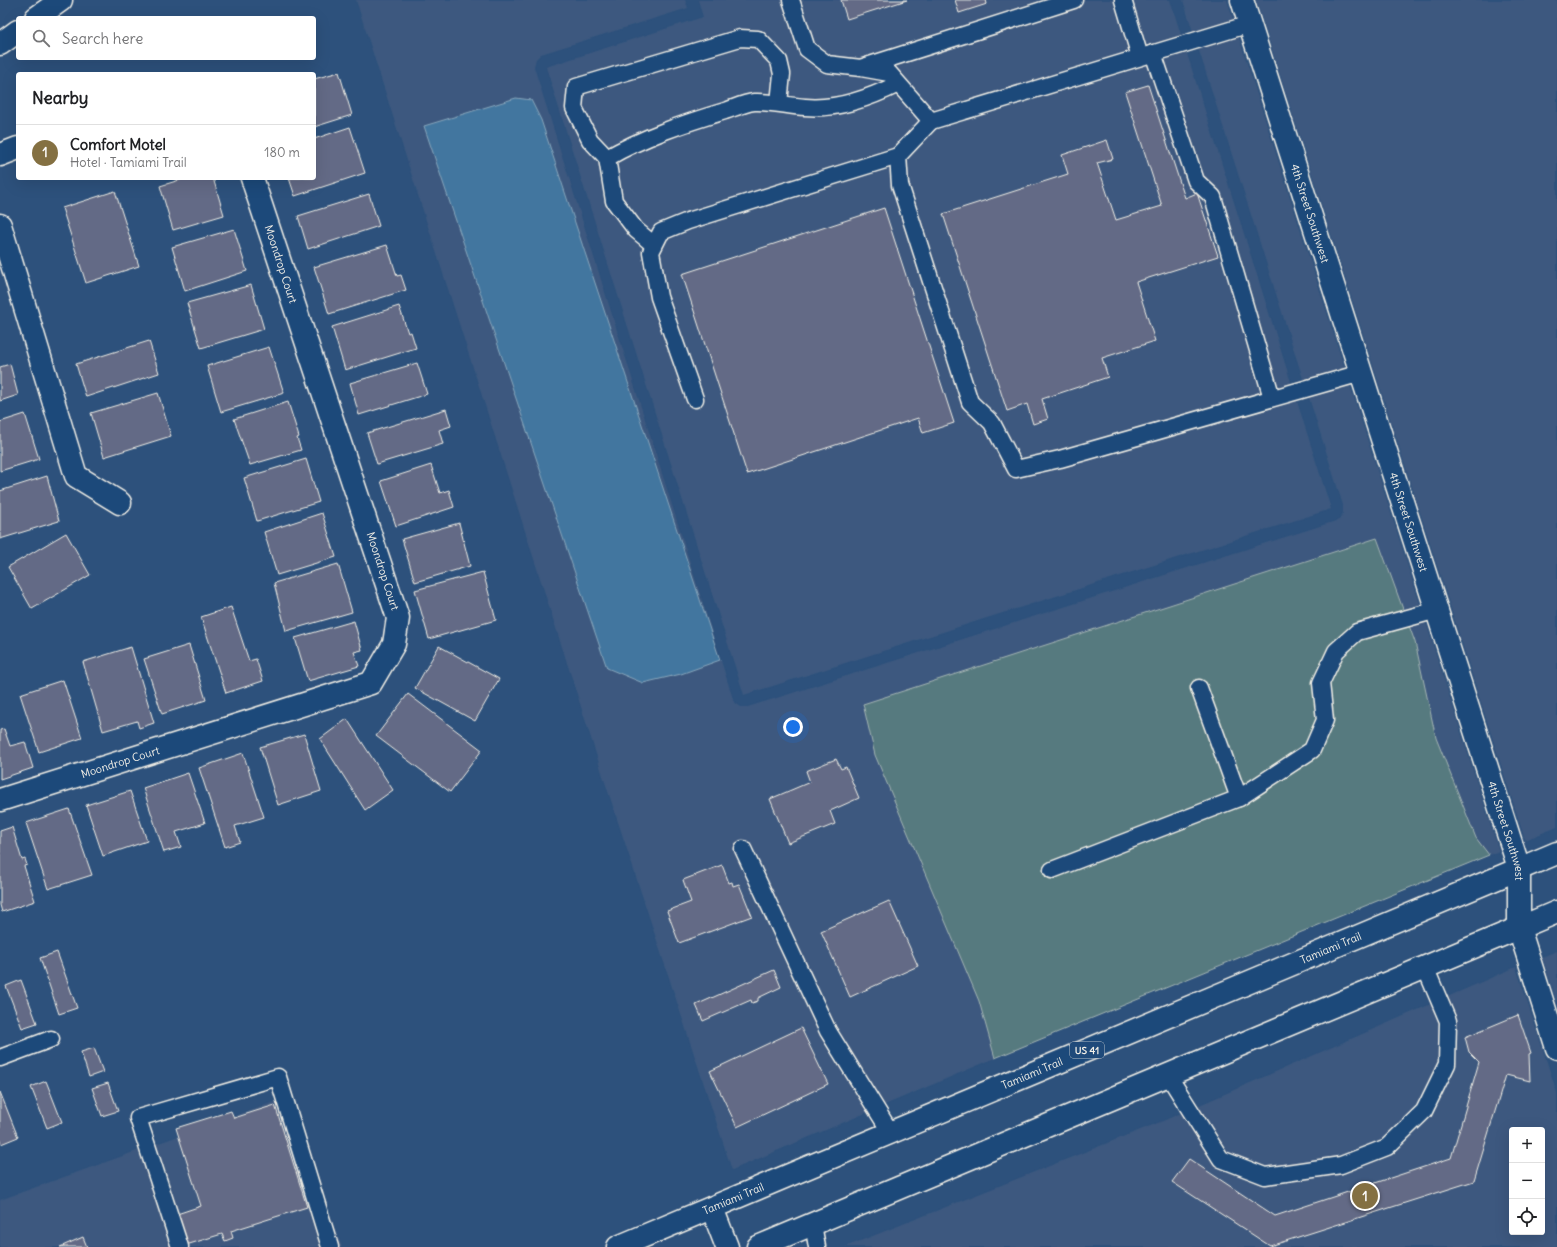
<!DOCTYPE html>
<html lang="en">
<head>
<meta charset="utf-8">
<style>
  body { margin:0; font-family:Delius,sans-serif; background:#f6f6f6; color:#202124 }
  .controls { position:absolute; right:12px; bottom:12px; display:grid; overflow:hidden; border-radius:4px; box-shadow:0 4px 16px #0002 }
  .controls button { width:36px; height:36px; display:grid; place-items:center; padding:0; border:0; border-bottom:1px solid #e0e0e0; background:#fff; color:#202124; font:20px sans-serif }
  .you { position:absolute; left:793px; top:727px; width:14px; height:14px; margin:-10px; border:3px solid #fff; border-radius:50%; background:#1a73e8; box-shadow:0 0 0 6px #1a73e833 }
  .badge { display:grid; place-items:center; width:26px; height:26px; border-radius:50%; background:#847042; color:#fff; font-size:13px; font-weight:700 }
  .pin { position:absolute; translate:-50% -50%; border:2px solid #fff; box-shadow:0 1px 4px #0006 }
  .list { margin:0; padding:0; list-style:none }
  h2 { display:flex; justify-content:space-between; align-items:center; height:52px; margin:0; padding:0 16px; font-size:17px }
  h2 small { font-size:13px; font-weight:400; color:#757577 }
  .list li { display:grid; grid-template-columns:26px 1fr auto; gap:12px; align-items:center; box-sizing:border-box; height:56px; padding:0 16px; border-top:1px solid #e0e0e0 }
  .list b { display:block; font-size:15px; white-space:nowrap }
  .list p { margin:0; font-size:13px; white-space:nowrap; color:#757577 }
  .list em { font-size:13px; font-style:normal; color:#757577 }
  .icon { flex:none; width:22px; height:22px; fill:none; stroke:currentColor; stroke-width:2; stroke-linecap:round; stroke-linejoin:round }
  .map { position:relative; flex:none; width:1557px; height:1247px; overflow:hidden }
  .search { position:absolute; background:#fff; box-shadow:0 4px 16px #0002; left:16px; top:16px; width:300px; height:44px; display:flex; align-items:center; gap:10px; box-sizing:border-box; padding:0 14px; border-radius:4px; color:#757577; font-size:15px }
  .panel { position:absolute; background:#fff; box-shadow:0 4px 16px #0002; left:16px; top:72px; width:300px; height:108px; border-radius:4px }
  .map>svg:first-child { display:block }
  .built { fill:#3d597f; fill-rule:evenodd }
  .green { fill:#577a7f; stroke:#a6b6b4 }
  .water { fill:#42769f; stroke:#89a7bc }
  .building { fill:#636b86; stroke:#f4f1e8 }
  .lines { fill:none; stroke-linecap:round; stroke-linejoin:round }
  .lane-casing { stroke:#f4f1e8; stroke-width:19 }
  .street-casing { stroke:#f4f1e8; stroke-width:25 }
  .primary-casing { stroke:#f4f1e8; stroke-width:25 }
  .lane { stroke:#1f4a7a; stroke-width:16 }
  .street { stroke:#1f4a7a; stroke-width:22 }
  .primary { stroke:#1f4a7a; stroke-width:22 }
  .labels { text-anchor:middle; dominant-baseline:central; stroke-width:4; stroke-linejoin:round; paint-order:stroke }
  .shield { fill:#1f4a7a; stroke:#b4bfc7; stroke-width:1 }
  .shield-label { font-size:10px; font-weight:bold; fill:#f4f1e8 }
  .street-label { font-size:11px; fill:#f4f1e8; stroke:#1f4a7a }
</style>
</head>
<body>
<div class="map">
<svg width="1557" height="1247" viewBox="0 0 1557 1247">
  <rect width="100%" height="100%" fill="#2d517c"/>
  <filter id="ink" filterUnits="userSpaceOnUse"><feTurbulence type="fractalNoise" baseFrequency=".025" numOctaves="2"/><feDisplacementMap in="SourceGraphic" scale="8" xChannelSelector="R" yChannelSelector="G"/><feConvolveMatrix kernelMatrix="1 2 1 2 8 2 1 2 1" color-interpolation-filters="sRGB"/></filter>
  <g filter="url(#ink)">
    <g class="built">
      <path d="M356,0h329l3,8 -147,46 -5,5 -2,8 200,635 7,5h7l591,-187 4,-7v-8l-160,-505h44l272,851 -10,4 -13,-17 -40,-100 -22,-96 -37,-104 -514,167 12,50 104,246 16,57 -263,112 -127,-388z"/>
      <path d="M698,0h472l161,509 -587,186 -198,-628 157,-50z"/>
      <path d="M1256,0h301v827l-32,13z"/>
      <path d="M1557,951v51l-15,-45z"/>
      <path d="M1516,967l41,126v154h-712l318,-126zM1512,1130h30v102h-30z"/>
      <path d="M285,1098l57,149h-342v-47z"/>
    </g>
    <path class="green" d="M1377,538l38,104 21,96 40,100 13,17 -494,203 -16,-57 -104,-246 -12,-51z"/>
    <path class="water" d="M516,98l15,2 10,20 179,540 -39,14 -38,9 -36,-15 -183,-542z"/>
    <g class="building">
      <path d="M841,0h66l-60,19z"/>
      <path d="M955,0h31l1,4 -28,9z"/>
      <path d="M339,72l13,43 -38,12v-48z"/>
      <path d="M1148,85l37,113 12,-5 21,63 -82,26 19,59 -53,17 6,19 -66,22 6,20 -15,5 -6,-20 -20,7 -64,-197 125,-40 -6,-19 45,-15 6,19 -16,4 19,57 46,-14 -37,-114z"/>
      <path d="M350,127l15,46 -70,23 -6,-18h25v-39z"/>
      <path d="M186,178h27l11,37 -51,15 -13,-44z"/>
      <path d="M115,191l24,75 -53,17 -24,-75z"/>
      <path d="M369,194l10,32 -71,23 -10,-33z"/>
      <path d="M884,208l70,215 -31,10 -5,-15 -171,56 -65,-200z"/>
      <path d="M234,229l13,42 -62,20 -13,-44z"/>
      <path d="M387,245l10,31 4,-1 5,15 -77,24 -15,-47z"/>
      <path d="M251,285l13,44 -63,19 -14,-45z"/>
      <path d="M399,306l9,27 3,-1 5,16 -71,22 -13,-43z"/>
      <path d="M149,341l10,32 -73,24 -10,-33z"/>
      <path d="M269,347l15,46 -63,19 -14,-46z"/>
      <path d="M417,363l10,31 -68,21 -9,-32z"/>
      <path d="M10,364l8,31 -18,6v-34z"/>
      <path d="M158,393l13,43 -67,21 -13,-44z"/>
      <path d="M288,402l11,35 -2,1 4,12 -51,15 -16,-46z"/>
      <path d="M446,409l5,17 -12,4 4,14 -66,20 -10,-31z"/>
      <path d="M25,414l14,45 -39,12v-49z"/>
      <path d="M306,459l13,43 -62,19 -13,-43z"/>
      <path d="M431,465l9,28 9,-3 5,17 -58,19 -15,-45z"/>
      <path d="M47,476l12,45 -59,18v-48z"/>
      <path d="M322,513l14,44 -59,18 -13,-43z"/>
      <path d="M459,523l11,43 -55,16 -13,-43z"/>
      <path d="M66,533l24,42 -58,34 -24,-42z"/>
      <path d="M338,564l14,48 -66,19 -12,-48z"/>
      <path d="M483,572l13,48 -67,19 -14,-49z"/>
      <path d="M231,607l18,54 7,-2 7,22 -37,12 -25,-76z"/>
      <path d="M354,621l8,29 -8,2 5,14 -51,15 -13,-43z"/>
      <path d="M189,645l17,55 -44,14 -18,-55z"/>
      <path d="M439,646l60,33 -24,42 -60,-33z"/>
      <path d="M131,647l23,76 -15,5 -2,-7 -34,10 -20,-69z"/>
      <path d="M63,680l19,58 -43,14 -19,-58z"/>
      <path d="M408,694l74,56 -32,42 -74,-56z"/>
      <path d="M347,719l46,71 -28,20 -45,-71z"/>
      <path d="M4,729l6,17 15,-4 8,26 -33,11v-49z"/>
      <path d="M304,734l17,57 -43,14 -18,-58z"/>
      <path d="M243,753l21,64 -29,9 5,16 -15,5 -26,-79z"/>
      <path d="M836,759l5,10 5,-2 13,31 -29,13 5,13 -47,19 -18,-44 40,-17 -4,-11z"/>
      <path d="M188,773l17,50 -29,9 5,15 -17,5 -21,-64z"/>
      <path d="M130,791l17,50 -44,15 -17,-51z"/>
      <path d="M69,809l23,66 -44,14 -22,-66z"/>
      <path d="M12,827l10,33 3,-1 2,6 -3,1 11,35 -33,11 -2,-7v-74z"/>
      <path d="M722,865l7,18 3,-1 1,4 6,-2 13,32 -73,27 -12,-32 24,-9 -8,-22z"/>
      <path d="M889,901l29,65 -68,31 -29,-66z"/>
      <path d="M57,952l20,56 -18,6 -19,-56z"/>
      <path d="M774,970l7,17 -23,11v3l-6,2 -1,-3 -48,21 -7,-16z"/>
      <path d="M21,980l16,43 -15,5 -16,-42z"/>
      <path d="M1518,1015l13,38 -2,1 1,27 -24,-6 -32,106 -204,65 -98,-64 17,-23 86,57 176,-58 28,-96 -10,-10 -4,-15z"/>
      <path d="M801,1028l27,56 -91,43 -27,-56z"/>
      <path d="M94,1048l9,24 -14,5 -8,-25z"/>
      <path d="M46,1081l16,41 -15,6 -16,-41z"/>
      <path d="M108,1083l10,28 -16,5 -10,-28z"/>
      <path d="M0,1092l18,45 -17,7 -1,-3z"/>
      <path d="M275,1105l32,102 -76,24 2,7 -8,3 -3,-7 -36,11 -9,-31 24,-8 -25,-78 55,-17 3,7z"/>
      <path d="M83,1237l4,10h-27z"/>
    </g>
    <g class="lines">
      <g class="lane-casing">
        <g id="lane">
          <path d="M791,0l16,49 20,15 34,4 28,5 42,48 319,-97"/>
          <path d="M1123,0l17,57"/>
          <path d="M1153,53l43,128 17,16 59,201"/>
          <path d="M863,67l211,-67"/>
          <path d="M931,121l-33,35 2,29 70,217 22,21 24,46 44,-10 301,-86"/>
          <path d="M607,158l-17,-18 -16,-32 2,-21 164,-49 18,1 21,22 3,13 -3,29"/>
          <path d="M654,245l-18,-15 -22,-29 -7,-43c36,-21 78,-35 118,-47 9,-3 20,-8 29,-9 17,-1 34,4 51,5 32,3 65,-9 93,-23"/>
          <path d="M695,399l-36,-102 -8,-45 10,-20 27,-11 210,-65"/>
          <path d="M1199,688l40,110"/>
          <path d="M743,849l85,182 63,102"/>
          <path d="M1052,870l187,-72 73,-48 13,-30 -4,-37 15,-32 21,-19 80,-22"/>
          <path d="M0,1058l51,-19"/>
          <path d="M1168,1075l53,84 44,17 76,-11 46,-18 37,-36 23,-47 1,-43 -23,-54"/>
          <path d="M813,1224l4,23"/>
          <path d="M180,1247l-42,-129 140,-41 52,170"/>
        </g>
      </g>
      <g class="street-casing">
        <g id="street">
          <path id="s1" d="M1242,0l277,868v60l38,120"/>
          <path d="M36,18l25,-18"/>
          <path d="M0,44l18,-13"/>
          <path d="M0,155l18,-7"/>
          <path d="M0,225l76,251 44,27"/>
          <path id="s2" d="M0,800l371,-117 23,-39 4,-26 -146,-440"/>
          <path d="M712,1208l15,39"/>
        </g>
      </g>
      <g class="primary-casing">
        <g id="primary">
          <path id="s3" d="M618,1247l939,-394"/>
          <path d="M758,1247l799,-335"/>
        </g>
      </g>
      <use href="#lane" class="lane"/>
      <use href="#street" class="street"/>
      <use href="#primary" class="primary"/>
    </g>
  </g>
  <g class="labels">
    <rect class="shield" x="1070" y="1042" width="34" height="16" rx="3"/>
    <g class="shield-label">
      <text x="1087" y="1050">US 41</text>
    </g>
    <g class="street-label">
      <text stroke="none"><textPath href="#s1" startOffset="224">4th Street Southwest</textPath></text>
      <text transform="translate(281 264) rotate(72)">Moondrop Court</text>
      <text stroke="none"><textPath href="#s1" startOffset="548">4th Street Southwest</textPath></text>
      <text transform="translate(383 571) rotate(72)">Moondrop Court</text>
      <text stroke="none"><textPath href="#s2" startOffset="126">Moondrop Court</textPath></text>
      <text stroke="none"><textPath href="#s1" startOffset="872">4th Street Southwest</textPath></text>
      <text stroke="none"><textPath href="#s3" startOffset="773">Tamiami Trail</textPath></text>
      <text stroke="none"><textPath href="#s3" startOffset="449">Tamiami Trail</textPath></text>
      <text stroke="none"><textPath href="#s3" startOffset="125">Tamiami Trail</textPath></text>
    </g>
  </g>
</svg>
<div class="controls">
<button>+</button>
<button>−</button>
<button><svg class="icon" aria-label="locate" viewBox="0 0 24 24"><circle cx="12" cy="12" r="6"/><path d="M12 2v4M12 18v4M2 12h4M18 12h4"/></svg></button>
</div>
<div class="you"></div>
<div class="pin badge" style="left:1365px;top:1196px">1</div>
<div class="search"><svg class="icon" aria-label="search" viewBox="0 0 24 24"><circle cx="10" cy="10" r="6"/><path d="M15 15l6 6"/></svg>Search here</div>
<section class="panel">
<h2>Nearby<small></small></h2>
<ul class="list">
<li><span class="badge">1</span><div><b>Comfort Motel</b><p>Hotel · Tamiami Trail</p></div><em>180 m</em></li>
</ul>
</section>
</div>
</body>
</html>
